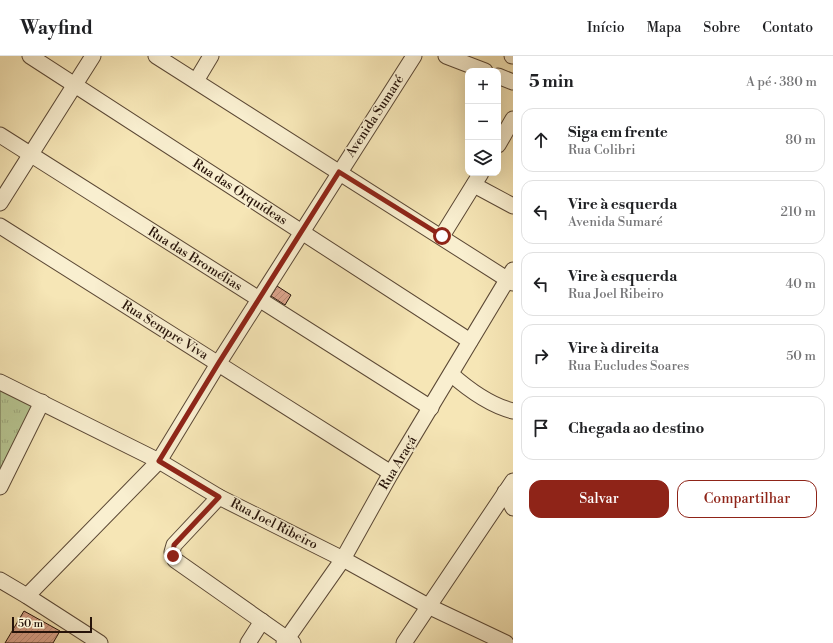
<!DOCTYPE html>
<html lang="pt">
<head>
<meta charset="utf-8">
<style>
  body { margin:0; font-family:"Libre Bodoni",serif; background:#f2f2f2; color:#202124 }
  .controls { position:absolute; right:12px; top:12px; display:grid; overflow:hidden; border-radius:8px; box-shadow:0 4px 16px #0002 }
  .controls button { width:36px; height:36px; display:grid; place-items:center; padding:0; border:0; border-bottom:1px solid #e0e0e0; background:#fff; color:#202124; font:20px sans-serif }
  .scale { position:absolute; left:12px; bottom:10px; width:80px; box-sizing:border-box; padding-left:4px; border:2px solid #27140a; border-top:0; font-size:11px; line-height:14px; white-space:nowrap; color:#27140a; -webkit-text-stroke:3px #f9efd0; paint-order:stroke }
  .stop { position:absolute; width:12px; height:12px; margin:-9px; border:3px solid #8f2418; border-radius:50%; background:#fff }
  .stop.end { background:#8f2418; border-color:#fff; box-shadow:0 1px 4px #0008 }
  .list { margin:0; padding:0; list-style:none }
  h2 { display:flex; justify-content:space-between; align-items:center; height:52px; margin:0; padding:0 16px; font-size:17px }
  h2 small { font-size:13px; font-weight:400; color:#757577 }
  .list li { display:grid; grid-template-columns:26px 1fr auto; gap:12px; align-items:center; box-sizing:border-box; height:64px; margin:0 8px 8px; padding:0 8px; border:1px solid #e0e0e0; border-radius:12px }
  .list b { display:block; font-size:15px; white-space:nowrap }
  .list p { margin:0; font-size:13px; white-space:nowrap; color:#757577 }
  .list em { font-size:13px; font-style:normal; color:#757577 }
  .actions { display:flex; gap:8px; padding:12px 16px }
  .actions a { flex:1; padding:9px 0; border:1px solid #8f2418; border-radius:12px; text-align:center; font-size:14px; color:#8f2418 }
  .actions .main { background:#8f2418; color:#fff }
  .icon { flex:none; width:22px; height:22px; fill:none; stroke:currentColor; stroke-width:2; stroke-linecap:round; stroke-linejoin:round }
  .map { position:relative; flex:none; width:513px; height:587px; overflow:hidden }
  header { display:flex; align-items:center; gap:24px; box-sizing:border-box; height:56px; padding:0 20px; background:#fff; border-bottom:1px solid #e0e0e0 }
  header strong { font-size:19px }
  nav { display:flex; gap:22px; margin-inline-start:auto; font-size:14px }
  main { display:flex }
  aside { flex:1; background:#fff }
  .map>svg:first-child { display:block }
  .grass { fill:url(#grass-tufts); stroke:#6f6d4e }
  .building { fill:url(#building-hatch); stroke:#27140a }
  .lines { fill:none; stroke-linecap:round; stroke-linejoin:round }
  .minor-casing { stroke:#5b4835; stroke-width:17 }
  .minor { stroke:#f9efd0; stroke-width:15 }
  .route { stroke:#8f2418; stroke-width:5 }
  .labels { text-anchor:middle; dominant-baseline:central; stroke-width:3; stroke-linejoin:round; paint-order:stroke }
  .street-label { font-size:13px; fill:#27140a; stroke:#f9efd0 }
</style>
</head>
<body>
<header>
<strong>Wayfind</strong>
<nav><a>Início</a><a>Mapa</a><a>Sobre</a><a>Contato</a></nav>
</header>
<main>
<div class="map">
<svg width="513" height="587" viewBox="0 0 513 587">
  <defs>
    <pattern id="grass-tufts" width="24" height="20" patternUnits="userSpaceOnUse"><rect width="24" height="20" fill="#b7c692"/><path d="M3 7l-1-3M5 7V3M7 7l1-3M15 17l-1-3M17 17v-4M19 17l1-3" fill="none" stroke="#9da97d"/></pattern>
    <pattern id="building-hatch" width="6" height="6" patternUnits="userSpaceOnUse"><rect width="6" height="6" fill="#dca58d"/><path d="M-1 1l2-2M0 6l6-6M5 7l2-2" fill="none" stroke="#bd8d78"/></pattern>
  </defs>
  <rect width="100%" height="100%" fill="#f6e6b6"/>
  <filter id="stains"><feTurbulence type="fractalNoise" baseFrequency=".005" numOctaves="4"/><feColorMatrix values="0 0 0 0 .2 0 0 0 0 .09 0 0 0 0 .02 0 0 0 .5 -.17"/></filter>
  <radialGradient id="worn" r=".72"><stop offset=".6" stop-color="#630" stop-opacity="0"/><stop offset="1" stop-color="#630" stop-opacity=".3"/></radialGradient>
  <path class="grass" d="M0,332l35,17 -35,70z"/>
  <g class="building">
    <path d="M277,230l14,9 -6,10 -14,-9z"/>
    <path d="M24,555l36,20 -7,12h-48z"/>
  </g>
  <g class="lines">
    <g class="minor-casing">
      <g id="minor">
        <path d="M30,0l440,285"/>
        <path d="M156,0l357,227"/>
        <path d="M446,0l39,15"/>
        <path d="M512,0h1"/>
        <path d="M498,20l15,6"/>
        <path d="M196,25l15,-25"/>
        <path d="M0,79l431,273"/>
        <path d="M498,89l15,-26"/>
        <path d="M474,129l39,21"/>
        <path d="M0,147l93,-147"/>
        <path d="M0,170l391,247"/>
        <path d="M442,180l39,-63"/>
        <path d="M451,318c18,16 38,31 62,37"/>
        <path d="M0,326l159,79 60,36 124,62 85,47 78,37"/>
        <path d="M0,431l42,-85"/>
        <path d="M505,436l8,16"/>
        <path d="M219,441l-45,48 -2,7 3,8 118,83"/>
        <path d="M0,524l27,16 73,47"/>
        <path d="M27,540l132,-135 59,-97 196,-308"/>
        <path d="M248,587l14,-22"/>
        <path d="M284,587l59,-84 48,-86 122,-203"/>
        <path d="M404,587l109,-162"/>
      </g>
    </g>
    <use href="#minor" class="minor"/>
  </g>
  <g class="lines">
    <path class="route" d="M173,500l1,-11 45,-48 -60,-36 59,-97 121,-192 103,64"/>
  </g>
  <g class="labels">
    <g class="street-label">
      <text transform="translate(375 60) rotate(-57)">Avenida Sumaré</text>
      <text transform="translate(240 136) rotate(33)">Rua das Orquídeas</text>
      <text transform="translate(195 203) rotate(32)">Rua das Bromélias</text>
      <text transform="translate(165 274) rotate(32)">Rua Sempre Viva</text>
      <text transform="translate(398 407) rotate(-59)">Rua Araçá</text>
      <text transform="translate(274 468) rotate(27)">Rua Joel Ribeiro</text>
    </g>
  </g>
  <rect width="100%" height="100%" filter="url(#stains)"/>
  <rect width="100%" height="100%" fill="url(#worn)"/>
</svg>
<div class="controls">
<button>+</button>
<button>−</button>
<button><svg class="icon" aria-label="layers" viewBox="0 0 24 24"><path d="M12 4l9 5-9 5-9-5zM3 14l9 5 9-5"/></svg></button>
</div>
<div class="scale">50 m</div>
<div class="stop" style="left:442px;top:180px"></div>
<div class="stop end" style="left:173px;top:500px"></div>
</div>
<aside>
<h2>5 min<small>A pé · 380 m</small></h2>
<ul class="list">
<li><svg class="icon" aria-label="ahead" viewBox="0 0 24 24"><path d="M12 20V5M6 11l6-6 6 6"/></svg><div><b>Siga em frente</b><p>Rua Colibri</p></div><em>80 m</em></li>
<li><svg class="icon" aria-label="left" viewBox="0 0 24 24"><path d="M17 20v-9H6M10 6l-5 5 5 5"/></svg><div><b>Vire à esquerda</b><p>Avenida Sumaré</p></div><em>210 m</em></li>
<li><svg class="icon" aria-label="left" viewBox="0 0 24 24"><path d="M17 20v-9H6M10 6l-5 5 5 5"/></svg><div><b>Vire à esquerda</b><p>Rua Joel Ribeiro</p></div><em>40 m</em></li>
<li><svg class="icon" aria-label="right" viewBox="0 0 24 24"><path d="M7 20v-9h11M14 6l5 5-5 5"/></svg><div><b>Vire à direita</b><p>Rua Eucludes Soares</p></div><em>50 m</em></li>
<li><svg class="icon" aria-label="arrive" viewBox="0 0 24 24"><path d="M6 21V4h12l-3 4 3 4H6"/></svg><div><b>Chegada ao destino</b></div></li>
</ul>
<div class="actions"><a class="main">Salvar</a><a>Compartilhar</a></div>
</aside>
</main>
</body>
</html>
